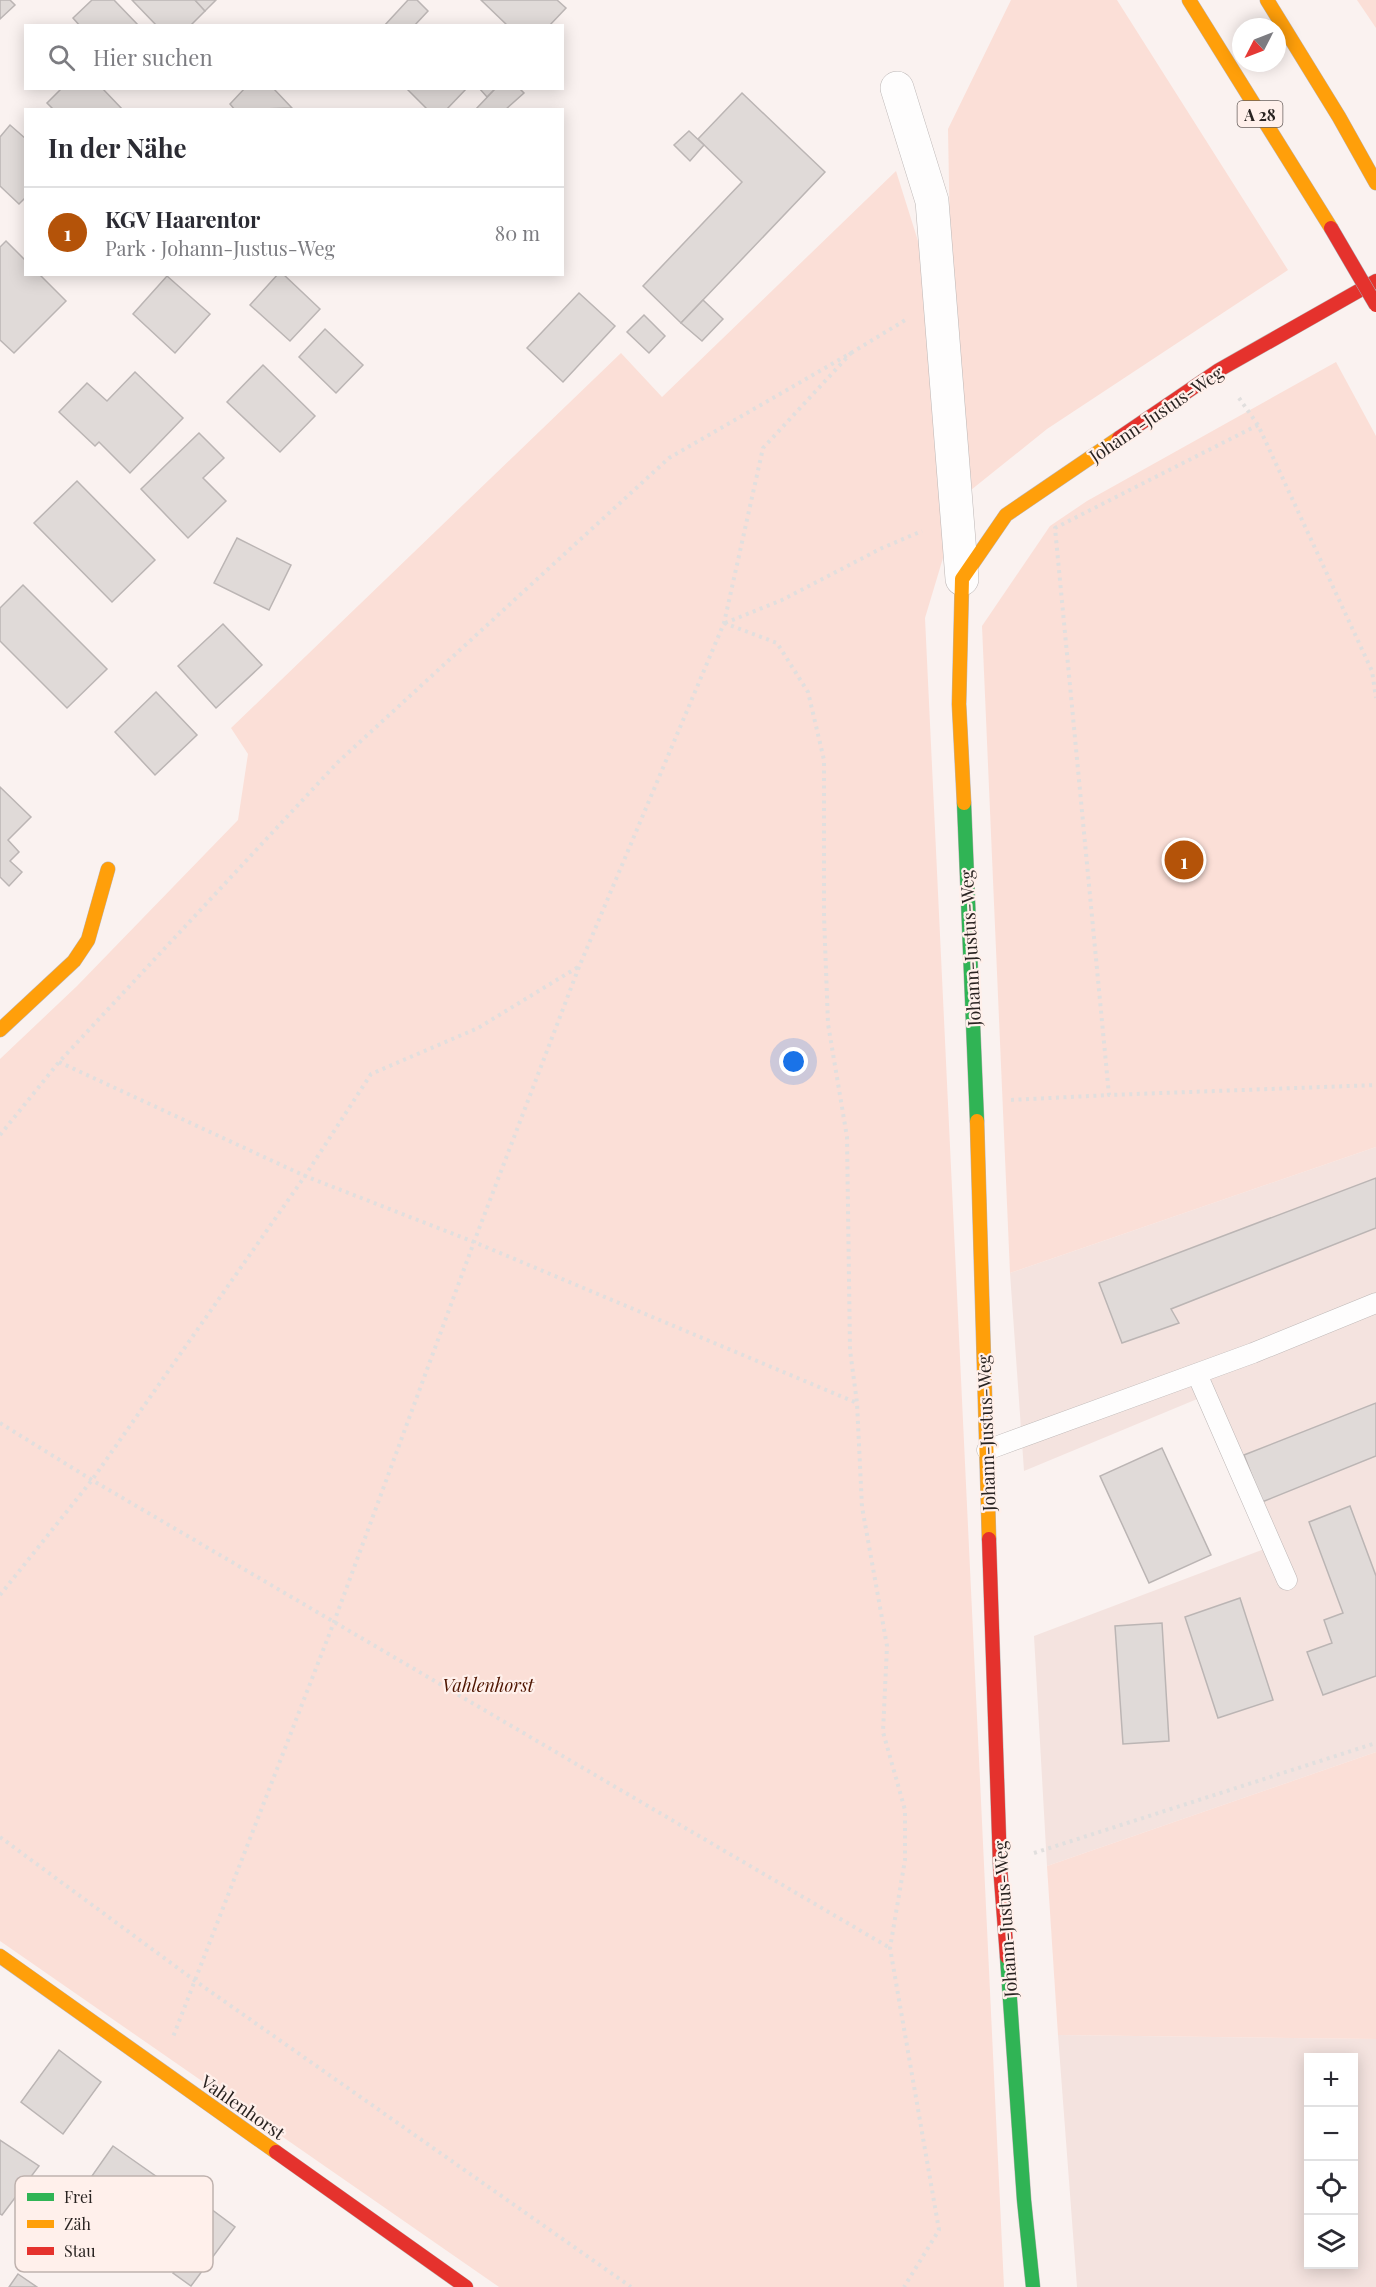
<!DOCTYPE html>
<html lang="de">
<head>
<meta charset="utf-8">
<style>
  body { margin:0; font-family:"Playfair Display",serif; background:#f2f2f3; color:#2b2b33 }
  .controls { position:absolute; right:18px; bottom:18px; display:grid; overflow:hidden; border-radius:0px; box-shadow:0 3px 15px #0003 }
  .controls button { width:54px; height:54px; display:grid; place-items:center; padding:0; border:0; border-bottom:2px solid #e1e1e2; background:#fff; color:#2b2b33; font:30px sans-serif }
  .compass { position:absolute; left:1232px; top:18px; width:54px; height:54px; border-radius:50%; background:#fff; box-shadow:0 3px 15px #0003; rotate:228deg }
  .you { position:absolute; left:794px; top:1062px; width:21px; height:21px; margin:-15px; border:4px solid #fff; border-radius:50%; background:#1a73e8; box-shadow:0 0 0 9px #1a73e833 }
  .badge { display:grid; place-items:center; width:39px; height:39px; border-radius:50%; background:#b45309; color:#fff; font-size:20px; font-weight:700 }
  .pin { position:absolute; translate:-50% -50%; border:3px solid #fff; box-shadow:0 2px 6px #0006 }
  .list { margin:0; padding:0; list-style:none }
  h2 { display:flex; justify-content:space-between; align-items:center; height:78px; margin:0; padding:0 24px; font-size:26px }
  h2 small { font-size:20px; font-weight:400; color:#7c7c81 }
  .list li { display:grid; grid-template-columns:39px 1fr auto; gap:18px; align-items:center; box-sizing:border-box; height:90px; padding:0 24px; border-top:2px solid #e1e1e2 }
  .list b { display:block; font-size:22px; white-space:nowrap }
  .list p { margin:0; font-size:20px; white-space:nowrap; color:#7c7c81 }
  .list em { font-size:20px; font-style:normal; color:#7c7c81 }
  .icon { flex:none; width:33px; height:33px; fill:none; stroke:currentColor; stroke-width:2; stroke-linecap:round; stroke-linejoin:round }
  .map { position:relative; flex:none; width:1376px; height:2287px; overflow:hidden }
  .search { position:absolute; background:#fff; box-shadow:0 3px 15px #0003; left:24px; top:24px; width:540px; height:66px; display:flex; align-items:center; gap:15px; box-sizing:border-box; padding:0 21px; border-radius:0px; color:#7c7c81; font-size:22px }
  .panel { position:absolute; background:#fff; box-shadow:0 3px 15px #0003; left:24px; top:108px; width:540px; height:168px; border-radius:0px }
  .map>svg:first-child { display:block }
  .built { fill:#f4e3df; fill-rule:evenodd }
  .green { fill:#fbdfd7 }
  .building { fill:#e0dad8; stroke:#bbb5b4; stroke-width:1.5 }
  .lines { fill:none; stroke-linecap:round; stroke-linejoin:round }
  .lane-casing { stroke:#bcb6b5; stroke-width:21 }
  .street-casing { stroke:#bcb6b5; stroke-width:34 }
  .fast-casing { stroke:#bcb6b5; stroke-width:15 }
  .slow-casing { stroke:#bcb6b5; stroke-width:15 }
  .jam-casing { stroke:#bcb6b5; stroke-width:15 }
  .path { stroke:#e1dfde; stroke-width:4; stroke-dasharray:3 4.5; stroke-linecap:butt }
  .lane { stroke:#fefdfd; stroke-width:20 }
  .street { stroke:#fefdfd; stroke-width:33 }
  .fast { stroke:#30b455; stroke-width:14 }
  .slow { stroke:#ff9f0a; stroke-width:14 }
  .jam { stroke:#e5322d; stroke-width:14 }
  .jam-bridge-casing { stroke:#a6a9b5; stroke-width:15; stroke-linecap:butt }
  .jam-bridge { stroke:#e5322d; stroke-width:14 }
  .labels { text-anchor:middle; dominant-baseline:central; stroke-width:4.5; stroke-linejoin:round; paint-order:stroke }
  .shield { fill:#fff0eb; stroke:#69605e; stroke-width:1.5 }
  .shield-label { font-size:16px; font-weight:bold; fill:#292321 }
  .street-label { font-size:18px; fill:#292321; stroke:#fff0eb }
  .park-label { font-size:18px; font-style:italic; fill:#4f1602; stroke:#fff0eb }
  .key { fill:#fff0eb; stroke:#bfb2ae; stroke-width:1.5 }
  .key-label { font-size:16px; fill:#292321 }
</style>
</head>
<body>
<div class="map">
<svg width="1376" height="2287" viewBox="0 0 1376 2287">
  <rect width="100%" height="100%" fill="#faf2f0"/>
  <g class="built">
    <path d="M1376,1147v605l-329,114 -13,-230 233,-88 -65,-151 -178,74 -14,-198z"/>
    <path d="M1058,2035l318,4v248h-299zM1308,2058h46v206h-46z"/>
  </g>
  <g class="green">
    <path d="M1011,0h106l171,270 -241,159 -81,65 -15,-198 -3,-167z"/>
    <path d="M1357,0h19v28z"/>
    <path d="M896,171l28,89 22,288 -21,70 79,1669h-505l-499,-346v-882l77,-73 161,-166 10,-66 -17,-26 390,-375 41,44z"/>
    <path d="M1336,362l40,74v711l-366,126 -28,-647 68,-100 37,-25z"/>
    <path d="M1376,1752v287l-318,-4 -11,-169z"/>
  </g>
  <g class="building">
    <path d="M0,0h10l5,5 -15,14z"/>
    <path d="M92,0h22l25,26h-59l-7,-8z"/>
    <path d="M132,0h63l10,11 -15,15h-33z"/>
    <path d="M195,0h21l-11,11z"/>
    <path d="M408,0h9l11,11 -14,15h-30z"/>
    <path d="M481,0h76l9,8 -17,18h-41z"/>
    <path d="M62,88h40l21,22h-69l-7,-7z"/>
    <path d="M245,88h28l19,20 -57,2 -5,-6z"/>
    <path d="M410,88h57l-21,22h-18l-20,-20z"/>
    <path d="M479,88h17l-9,9z"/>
    <path d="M496,88h23l5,5 -19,17h-30z"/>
    <path d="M742,93l83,79 -144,151 -38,-37 99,-104 -44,-43z"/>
    <path d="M10,125l16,14v58l-7,7 -19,-18v-49z"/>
    <path d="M689,131l15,14 -14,16 -16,-16z"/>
    <path d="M6,241l20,20v13h13l27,27 -52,52 -14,-13v-93z"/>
    <path d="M278,274h5l37,35 -30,32 -40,-36z"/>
    <path d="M167,276l43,38 -35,39 -42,-39z"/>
    <path d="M579,293l36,33 -52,56 -36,-34z"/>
    <path d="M703,300l20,19 -21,22 -21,-18z"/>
    <path d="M644,315l21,21 -16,17 -22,-21z"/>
    <path d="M325,329l38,36 -27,28 -37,-36z"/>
    <path d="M263,365l52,51 -35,36 -53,-50z"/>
    <path d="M135,372l48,46 -53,55 -31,-31 -4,4 -36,-34 28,-29 20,18z"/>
    <path d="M199,433l25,25 -21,20 23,23 -38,37 -47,-49z"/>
    <path d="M77,481l78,79 -43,42 -78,-79z"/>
    <path d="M237,538l54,27 -22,45 -55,-27z"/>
    <path d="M23,585l84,84 -40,39 -67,-67v-33z"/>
    <path d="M223,624l39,41 -46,43 -38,-42z"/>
    <path d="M156,692l41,43 -42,40 -40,-43z"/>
    <path d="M0,787l31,30 -23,23 11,12 -9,9 12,11 -13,14 -9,-9z"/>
    <path d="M1376,1178v50l-205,81 8,14 -57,20 -23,-60z"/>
    <path d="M1376,1403v53l-114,46 -18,-47z"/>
    <path d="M1162,1448l49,107 -62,28 -49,-107z"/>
    <path d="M1350,1506l26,70v100l-53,19 -16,-43 25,-9 -8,-23 19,-7 -34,-91z"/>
    <path d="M1240,1598l33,102 -55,18 -33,-101z"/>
    <path d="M1162,1623l7,118 -46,3 -8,-118z"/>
    <path d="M59,2050l42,32 -38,52 -42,-32z"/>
    <path d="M0,2140l39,26 -37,49 -2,-1z"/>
    <path d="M113,2146l64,45 -53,74 -63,-45z"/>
    <path d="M199,2200l36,27 -44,59 -18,-13 12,-15 -19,-14z"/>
    <path d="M18,2274l19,13h-28z"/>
  </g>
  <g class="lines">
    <g class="lane-casing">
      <g id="lane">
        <path d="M1197,1374l90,206"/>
        <path d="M987,1450l266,-97 123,-50"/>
      </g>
    </g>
    <g class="street-casing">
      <path id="street" d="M897,88l35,113 30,378"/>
    </g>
    <g class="fast-casing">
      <g id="fast">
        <path d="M964,803l13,318"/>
        <path d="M1007,1957l17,243 9,87"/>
      </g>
    </g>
    <g class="slow-casing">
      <g id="slow">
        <path d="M1189,0l142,228"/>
        <path d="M1267,0l72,117 37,66"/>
        <path d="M964,803l-5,-99 3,-125 44,-64 113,-77"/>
        <path d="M0,1030l74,-69 14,-21 20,-71"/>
        <path d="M977,1121l12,418"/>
        <path d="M0,1956l276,196"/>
      </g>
    </g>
    <g class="jam-casing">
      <g id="jam">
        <path d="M1119,438l100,-68 157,-89"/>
        <path d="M989,1539l11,327 7,91"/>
        <path d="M276,2152l190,135"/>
      </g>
    </g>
    <g class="path">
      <path d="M851,353l56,-34"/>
      <path d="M1239,398l19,27 114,246 4,27"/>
      <path d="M1258,425l-203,103 54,567 267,-10"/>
      <path d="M724,623l53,20 31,49 16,68v156l4,108 19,113 3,213 7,53 5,104 25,139 -4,86 22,78v50l-15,88 49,282 -35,57"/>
      <path d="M725,623l57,-23 100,-52 40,-17"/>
      <path d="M59,1062l246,114 169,66 383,161"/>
      <path d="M1011,1100l98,-5"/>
      <path d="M0,1135l59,-73 279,-300 331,-304 182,-105 -88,95 -39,175 -145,344 -105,275 -140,380 -161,415"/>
      <path d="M0,1423l92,57 798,468"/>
      <path d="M0,1595l92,-115 213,-304 66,-102 107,-46 100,-61"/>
      <path d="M0,1837l194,143 437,307"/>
      <path d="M1034,1853l342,-110"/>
    </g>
    <use href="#lane" class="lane"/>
    <use href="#street" class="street"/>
    <use href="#fast" class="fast"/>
    <use href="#slow" class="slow"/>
    <use href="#jam" class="jam"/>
    <g class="jam-bridge-casing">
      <path id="jam-bridge" d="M1331,228l45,77"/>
    </g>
    <use href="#jam-bridge" class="jam-bridge"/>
  </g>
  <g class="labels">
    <rect class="shield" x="1237.5" y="101" width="45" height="26" rx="4.5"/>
    <g class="shield-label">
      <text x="1260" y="114">A 28</text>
    </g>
    <g class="street-label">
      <text transform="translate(1156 414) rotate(-34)">Johann-Justus-Weg</text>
      <text transform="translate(970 948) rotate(-93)">Johann-Justus-Weg</text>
      <text transform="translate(986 1433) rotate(-92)">Johann-Justus-Weg</text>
      <text transform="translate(1005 1919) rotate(-94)">Johann-Justus-Weg</text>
      <text transform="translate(243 2107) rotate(35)">Vahlenhorst</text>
    </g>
    <g class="park-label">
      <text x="488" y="1685">Vahlenhorst</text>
    </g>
  </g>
  <rect x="15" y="2176" width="198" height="96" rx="9" class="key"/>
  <rect x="27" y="2193" width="27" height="8" fill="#30b455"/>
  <rect x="27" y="2220" width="27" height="8" fill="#ff9f0a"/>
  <rect x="27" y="2247" width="27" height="8" fill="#e5322d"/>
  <g class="key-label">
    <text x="64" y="2203">Frei</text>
    <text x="64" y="2230">Zäh</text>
    <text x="64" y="2257">Stau</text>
  </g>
</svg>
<div class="controls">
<button>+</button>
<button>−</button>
<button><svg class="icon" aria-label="locate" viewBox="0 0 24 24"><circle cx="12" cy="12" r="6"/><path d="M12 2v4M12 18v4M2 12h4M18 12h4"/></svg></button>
<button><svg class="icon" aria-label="layers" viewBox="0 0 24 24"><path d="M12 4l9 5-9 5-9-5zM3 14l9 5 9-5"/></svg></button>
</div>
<svg class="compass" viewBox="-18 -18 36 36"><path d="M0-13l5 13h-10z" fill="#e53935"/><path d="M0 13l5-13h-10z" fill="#7c7c81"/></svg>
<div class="you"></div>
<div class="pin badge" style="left:1184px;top:860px">1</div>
<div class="search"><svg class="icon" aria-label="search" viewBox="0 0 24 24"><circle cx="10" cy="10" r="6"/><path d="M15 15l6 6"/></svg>Hier suchen</div>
<section class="panel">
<h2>In der Nähe<small></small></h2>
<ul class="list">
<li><span class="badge">1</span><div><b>KGV Haarentor</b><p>Park · Johann-Justus-Weg</p></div><em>80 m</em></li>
</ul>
</section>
</div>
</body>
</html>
